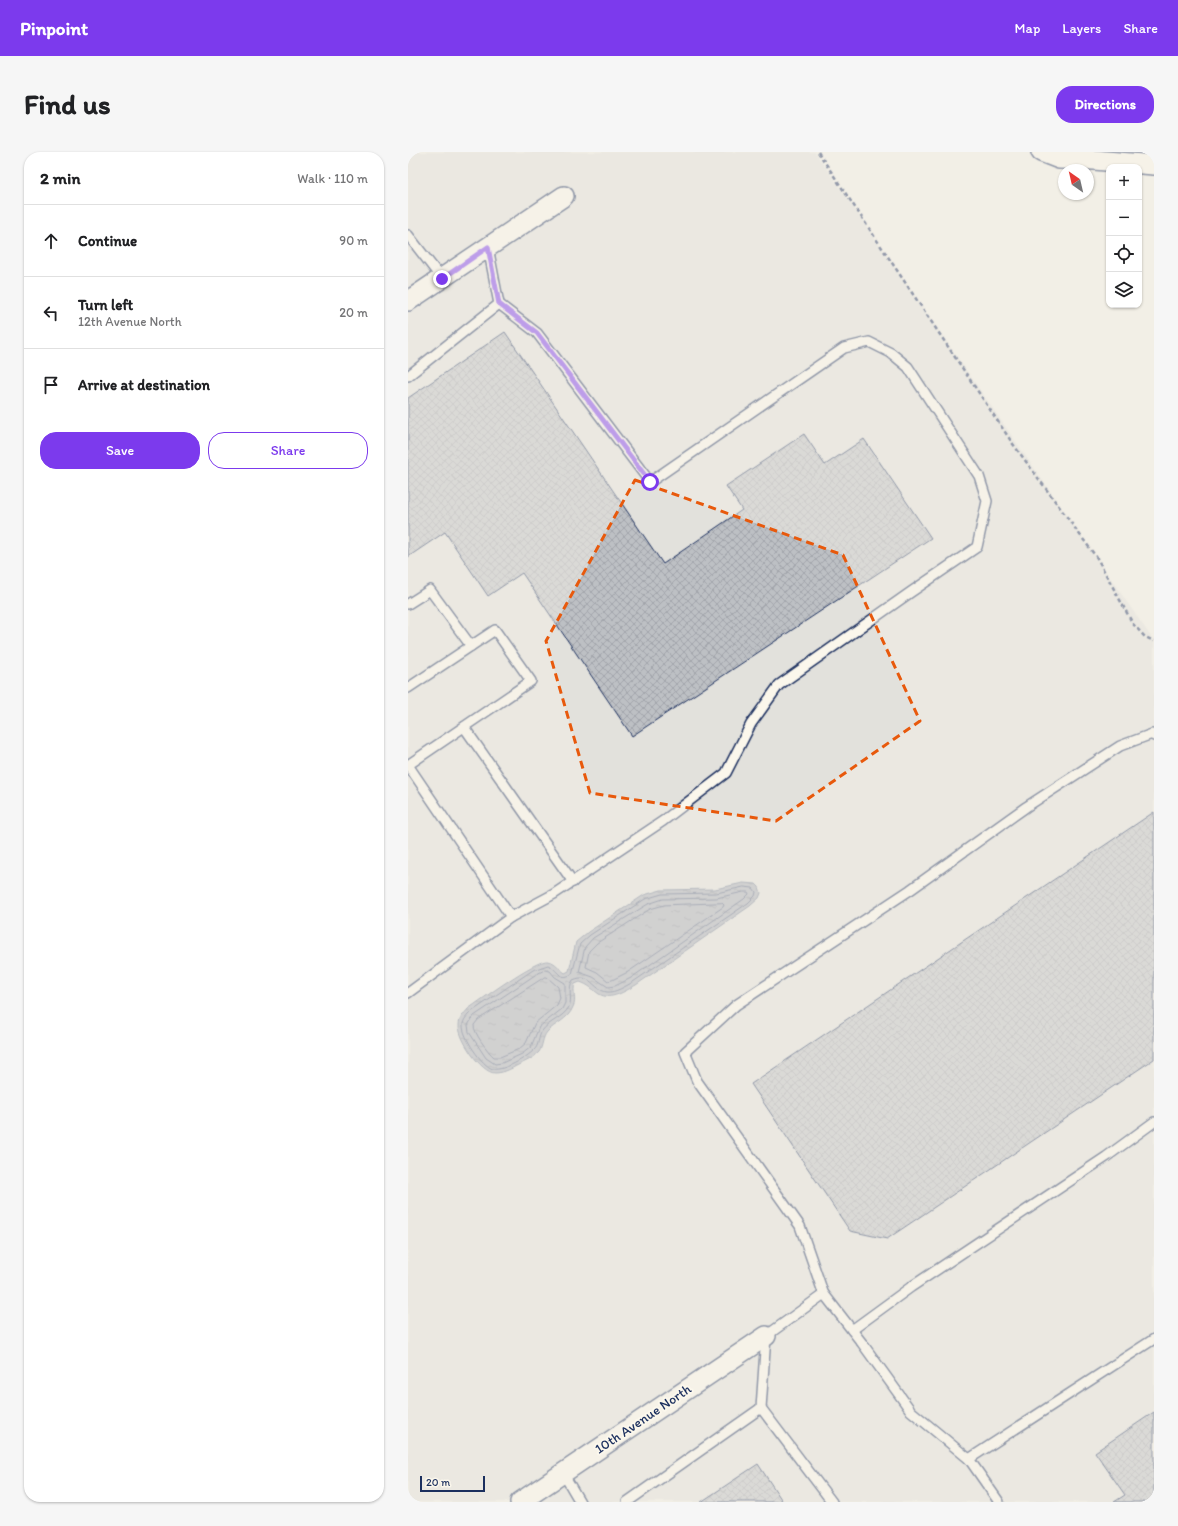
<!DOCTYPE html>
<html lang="en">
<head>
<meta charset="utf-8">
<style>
  body { margin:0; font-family:Itim,sans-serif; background:#f6f6f6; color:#202124 }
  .controls { position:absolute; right:12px; top:12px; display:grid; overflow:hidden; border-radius:8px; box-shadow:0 1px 3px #0004 }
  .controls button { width:36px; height:36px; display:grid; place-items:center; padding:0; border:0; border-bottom:1px solid #e0e0e0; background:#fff; color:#202124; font:20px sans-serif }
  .compass { position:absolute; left:650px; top:12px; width:36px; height:36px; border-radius:50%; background:#fff; box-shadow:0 1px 3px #0004; rotate:326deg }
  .scale { position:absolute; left:12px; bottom:10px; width:65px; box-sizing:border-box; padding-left:4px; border:2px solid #1b2f5e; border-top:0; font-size:11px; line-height:14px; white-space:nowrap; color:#1b2f5e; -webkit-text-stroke:3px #fbf7ec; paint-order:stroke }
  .stop { position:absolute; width:12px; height:12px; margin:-9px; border:3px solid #7c3aed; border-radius:50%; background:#fff }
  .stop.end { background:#7c3aed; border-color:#fff; box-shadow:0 1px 4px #0008 }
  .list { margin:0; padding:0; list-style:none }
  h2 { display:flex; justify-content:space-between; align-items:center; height:52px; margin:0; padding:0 16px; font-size:17px }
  h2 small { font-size:13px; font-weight:400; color:#757577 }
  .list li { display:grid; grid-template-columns:26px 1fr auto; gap:12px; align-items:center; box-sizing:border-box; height:72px; padding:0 16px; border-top:1px solid #e0e0e0 }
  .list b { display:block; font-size:15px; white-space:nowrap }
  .list p { margin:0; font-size:13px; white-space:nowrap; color:#757577 }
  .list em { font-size:13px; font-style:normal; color:#757577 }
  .actions { display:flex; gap:8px; padding:12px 16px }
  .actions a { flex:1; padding:9px 0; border:1px solid #7c3aed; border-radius:16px; text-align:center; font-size:14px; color:#7c3aed }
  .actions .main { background:#7c3aed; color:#fff }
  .icon { flex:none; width:22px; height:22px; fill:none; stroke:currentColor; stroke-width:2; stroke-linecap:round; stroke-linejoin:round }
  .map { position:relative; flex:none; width:746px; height:1350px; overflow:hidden; border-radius:16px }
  header { display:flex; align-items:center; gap:24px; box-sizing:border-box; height:56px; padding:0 20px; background:#7c3aed; color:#fff }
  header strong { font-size:19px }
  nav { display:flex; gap:22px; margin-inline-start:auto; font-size:14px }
  .intro { display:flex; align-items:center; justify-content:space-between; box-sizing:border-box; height:96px; padding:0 24px }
  h1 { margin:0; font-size:28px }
  .button { padding:10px 18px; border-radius:16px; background:#7c3aed; color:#fff; font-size:14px; font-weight:700 }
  main { display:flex; gap:24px; padding:0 24px }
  aside { flex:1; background:#fff; border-radius:16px; box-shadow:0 1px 3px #0004 }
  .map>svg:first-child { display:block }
  .built { fill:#e2e1dc }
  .water { fill:url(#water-ripples); stroke:#707b93 }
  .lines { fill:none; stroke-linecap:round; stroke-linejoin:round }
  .shore { stroke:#546182; stroke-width:1 }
  .building { fill:url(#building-cross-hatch); stroke:#1b2f5e }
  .service-casing { stroke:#1b2f5e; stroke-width:12 }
  .minor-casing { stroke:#1b2f5e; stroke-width:22 }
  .path { stroke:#1b2f5e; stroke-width:2.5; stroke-dasharray:4 3; stroke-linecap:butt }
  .service { stroke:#fbf7ec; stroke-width:9 }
  .minor { stroke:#fbf7ec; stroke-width:19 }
  .route { stroke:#7c3aed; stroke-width:5 }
  .marked { fill:none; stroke:#e8590c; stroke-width:3; stroke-dasharray:8 5; stroke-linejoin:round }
  .labels { text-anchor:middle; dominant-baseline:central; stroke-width:4; stroke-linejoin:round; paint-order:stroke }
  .street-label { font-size:14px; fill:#1b2f5e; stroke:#fbf7ec }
</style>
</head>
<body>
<header>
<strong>Pinpoint</strong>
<nav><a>Map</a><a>Layers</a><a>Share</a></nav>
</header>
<div class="intro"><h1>Find us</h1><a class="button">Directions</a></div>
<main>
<aside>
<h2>2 min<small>Walk · 110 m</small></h2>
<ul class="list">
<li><svg class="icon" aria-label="ahead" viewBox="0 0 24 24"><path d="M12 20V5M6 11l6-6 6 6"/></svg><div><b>Continue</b></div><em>90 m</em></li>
<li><svg class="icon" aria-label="left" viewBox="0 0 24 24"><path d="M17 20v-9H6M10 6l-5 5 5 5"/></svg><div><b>Turn left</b><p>12th Avenue North</p></div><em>20 m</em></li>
<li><svg class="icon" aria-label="arrive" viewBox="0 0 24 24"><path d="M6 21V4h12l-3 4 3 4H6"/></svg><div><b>Arrive at destination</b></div></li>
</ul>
<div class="actions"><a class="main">Save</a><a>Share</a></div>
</aside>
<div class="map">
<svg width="746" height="1350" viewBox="0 0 746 1350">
  <defs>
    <pattern id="water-ripples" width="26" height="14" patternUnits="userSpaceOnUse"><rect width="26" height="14" fill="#a9adb7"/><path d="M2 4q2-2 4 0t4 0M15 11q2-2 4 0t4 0" fill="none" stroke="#898d98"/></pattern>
    <pattern id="building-cross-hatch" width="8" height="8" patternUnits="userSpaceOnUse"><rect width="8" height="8" fill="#bdc0c4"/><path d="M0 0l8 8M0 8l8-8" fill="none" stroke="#a2a5ab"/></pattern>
  </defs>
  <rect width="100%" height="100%" fill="#f2efe6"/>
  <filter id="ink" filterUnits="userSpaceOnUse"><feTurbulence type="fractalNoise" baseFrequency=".025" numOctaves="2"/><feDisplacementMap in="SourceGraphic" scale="8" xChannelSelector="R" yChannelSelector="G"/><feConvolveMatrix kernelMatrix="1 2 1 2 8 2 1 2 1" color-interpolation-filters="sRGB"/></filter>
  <g filter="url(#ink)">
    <path class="built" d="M0,0h407l339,489v861h-746z"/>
    <path class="water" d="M335,731l13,1 3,3 2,6 -2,5 -9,8 -114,79c-11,6 -25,16 -37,9 -7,-5 -10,-9 -19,-12l-5,2c-3,7 2,16 -2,23 -5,13 -18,16 -26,25 -5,6 -4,14 -8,20 -5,6 -14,10 -21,13 -7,4 -15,8 -23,8 -14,0 -37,-35 -36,-48 0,-7 5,-11 9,-16 13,-9 68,-50 80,-48 8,1 11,8 17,12l4,-2 7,-29 12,-10 56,-37 17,-5 54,-1z"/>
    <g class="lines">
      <g class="shore">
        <path d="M336,735l9,1 3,4 -1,4 -7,7 -115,79c-7,4 -18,11 -26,10 -14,-2 -16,-20 -34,-12 -6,9 0,18 -4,27 -6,11 -20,14 -27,24 -4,6 -3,15 -8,19 -8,8 -30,21 -41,19 -11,-3 -31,-33 -30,-44 0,-5 4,-9 8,-13l62,-42 15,-5c10,4 11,17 24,9l8,-30 10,-9 55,-36 17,-5 54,-1z"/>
        <path d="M336,740h4l1,2 -5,5 -113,79 -16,8 -7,1 -15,-10 -14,-5 6,-25 8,-9 55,-34 15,-5 53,-1z"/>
        <path d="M314,751l2,2 -1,2 -95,65 -16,8 -4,1 -11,-9 -11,-5 3,-16 8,-8 53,-34 14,-4z"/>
        <path d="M137,818l5,1 5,6 10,6v20l-3,6 -23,18 -8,20 -9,7 -20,9 -7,1 -9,-6 -17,-26 -1,-7 6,-9 61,-41z"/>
        <path d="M137,825h2l11,10 2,11 -3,7 -22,18 -9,20 -7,6 -19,8h-6c-6,-5 -21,-25 -20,-32l4,-5z"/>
      </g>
    </g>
    <g class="building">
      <path d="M97,180l158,232 79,-54 -16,-24 78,-52 21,31 39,-26 67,99 -299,198 -110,-163 -34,23 -43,-64 -37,25v-159z"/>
      <path d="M746,660v247l-267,180 -37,-8 -99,-147z"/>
      <path d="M746,1260v90h-40l11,-7 -30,-43z"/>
      <path d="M350,1312l25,38h-82z"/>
    </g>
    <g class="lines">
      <g class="service-casing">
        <g id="service">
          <path d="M0,83l34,44"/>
          <path d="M91,152l38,29 113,149 194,-134 25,-6 22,11 17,14 71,109 8,25 -10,46 -66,45 -132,93 -28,39 -25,49 -63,48 -109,73 -43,23"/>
          <path d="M0,224l91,-72 -11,-57"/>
          <path d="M0,452l22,-14 41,56"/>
          <path d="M0,536l87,-58 36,51 -123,84"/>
          <path d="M56,575l109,155"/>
          <path d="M0,613l103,152 -103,76"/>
          <path d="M416,1143l-24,-69 -103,-145 -12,-29 51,-47 174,-115 116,-83 94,-61 32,-12 2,2"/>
          <path d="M444,1178l59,-43 195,-130 48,-35"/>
          <path d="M353,1256l5,-72 58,-42 38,49 49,68 58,48 30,43"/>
          <path d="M561,1307l185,-120"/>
          <path d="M155,1321l17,29"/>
          <path d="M219,1350l134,-94 71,94"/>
        </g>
      </g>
      <g class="minor-casing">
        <g id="minor">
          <path d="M633,0l18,7 35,1 60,5"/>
          <path d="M0,149l156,-105"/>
          <path d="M112,1350l246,-166"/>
        </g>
      </g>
      <path class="path" d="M410,0l195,292 84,114 36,66 12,13 9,4"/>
      <use href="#service" class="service"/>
      <use href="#minor" class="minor"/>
    </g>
  </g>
  <g class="lines" filter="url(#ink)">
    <path class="route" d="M34,127l46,-32 11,57 38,29 113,149"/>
  </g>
  <path d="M0 0H746V1350H0ZM227,328l208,75 77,166 -144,100 -186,-28 -44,-152z" fill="#f2efe6" fill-opacity=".55" fill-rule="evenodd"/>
  <path class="marked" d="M227,328l208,75 77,166 -144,100 -186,-28 -44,-152z"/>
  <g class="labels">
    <g class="street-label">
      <text transform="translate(235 1267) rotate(-34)">10th Avenue North</text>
    </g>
  </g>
</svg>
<div class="controls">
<button>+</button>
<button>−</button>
<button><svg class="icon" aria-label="locate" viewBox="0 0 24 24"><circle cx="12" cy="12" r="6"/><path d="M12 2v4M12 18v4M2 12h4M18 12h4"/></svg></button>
<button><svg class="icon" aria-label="layers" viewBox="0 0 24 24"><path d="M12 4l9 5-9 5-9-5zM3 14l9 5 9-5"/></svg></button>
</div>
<svg class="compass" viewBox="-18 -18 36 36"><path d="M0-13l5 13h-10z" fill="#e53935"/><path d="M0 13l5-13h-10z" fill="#757577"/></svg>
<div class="scale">20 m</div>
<div class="stop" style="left:242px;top:330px"></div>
<div class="stop end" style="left:34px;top:127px"></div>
</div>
</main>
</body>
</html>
